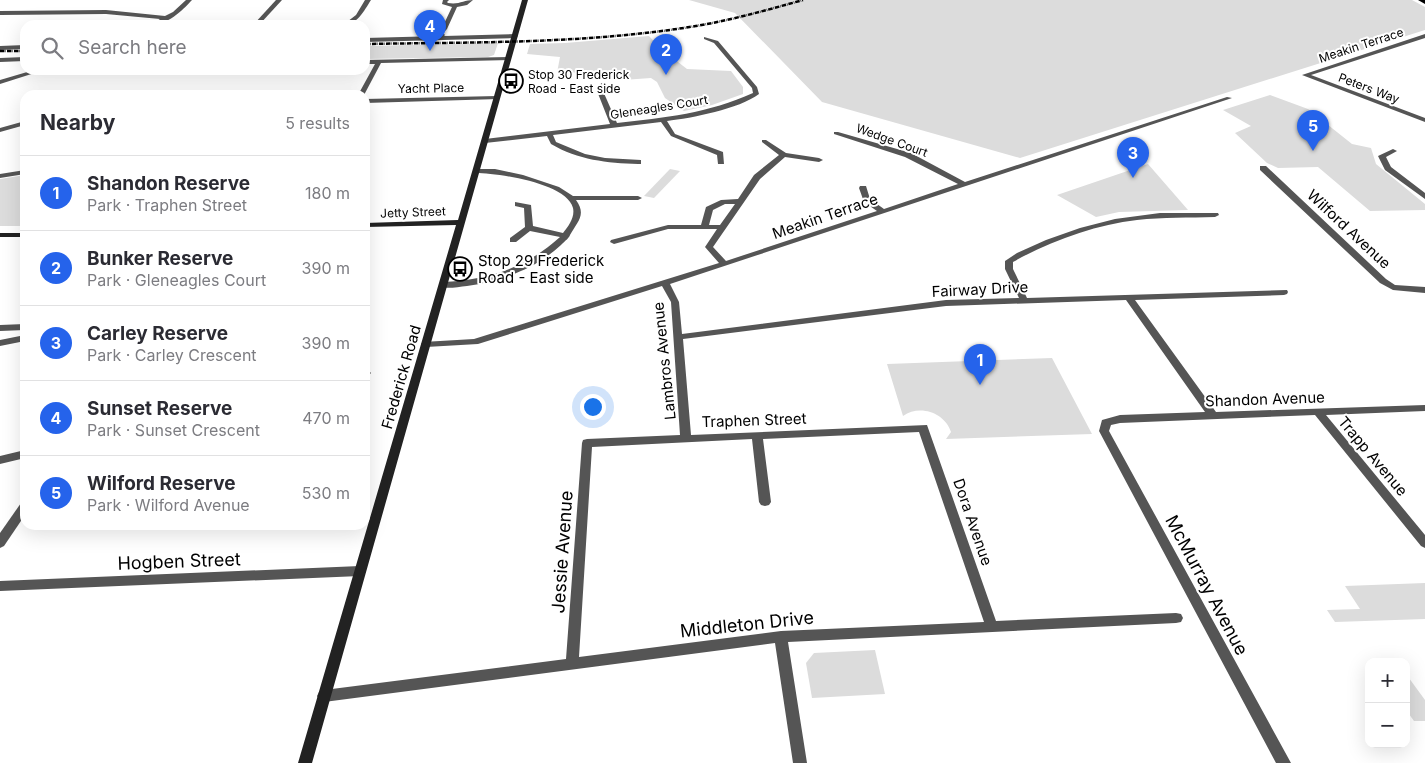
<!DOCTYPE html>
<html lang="en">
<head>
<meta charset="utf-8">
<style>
  body { margin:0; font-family:Inter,sans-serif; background:#f2f2f3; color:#2b2b33 }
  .controls { position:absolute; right:15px; bottom:15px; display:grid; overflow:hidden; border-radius:10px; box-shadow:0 5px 20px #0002 }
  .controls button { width:45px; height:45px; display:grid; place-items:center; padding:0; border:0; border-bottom:1px solid #e1e1e2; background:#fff; color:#2b2b33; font:25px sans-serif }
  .you { position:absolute; left:592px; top:406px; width:18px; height:18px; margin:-12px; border:4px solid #fff; border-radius:50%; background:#1a73e8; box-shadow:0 0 0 8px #1a73e833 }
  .badge { display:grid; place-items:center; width:32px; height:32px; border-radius:50%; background:#2563eb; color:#fff; font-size:16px; font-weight:700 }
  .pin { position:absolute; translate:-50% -41px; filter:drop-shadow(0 1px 2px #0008) }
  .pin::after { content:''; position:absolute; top:26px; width:18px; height:15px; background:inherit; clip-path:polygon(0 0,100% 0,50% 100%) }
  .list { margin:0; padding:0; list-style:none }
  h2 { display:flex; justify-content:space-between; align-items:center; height:65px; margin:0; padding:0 20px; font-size:21px }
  h2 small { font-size:16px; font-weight:400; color:#7c7c81 }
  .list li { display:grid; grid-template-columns:32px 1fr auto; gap:15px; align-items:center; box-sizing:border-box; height:75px; padding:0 20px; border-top:1px solid #e1e1e2 }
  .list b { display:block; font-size:19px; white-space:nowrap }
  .list p { margin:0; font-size:16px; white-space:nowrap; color:#7c7c81 }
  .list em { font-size:16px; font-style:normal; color:#7c7c81 }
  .icon { flex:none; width:28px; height:28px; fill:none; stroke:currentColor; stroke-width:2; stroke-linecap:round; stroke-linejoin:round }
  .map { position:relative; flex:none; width:1425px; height:763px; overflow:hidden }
  .search { position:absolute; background:#fff; box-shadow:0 5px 20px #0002; left:20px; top:20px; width:350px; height:55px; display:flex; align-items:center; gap:12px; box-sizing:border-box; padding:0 18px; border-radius:15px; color:#7c7c81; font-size:19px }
  .panel { position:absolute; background:#fff; box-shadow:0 5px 20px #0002; left:20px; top:90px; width:350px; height:440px; border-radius:15px }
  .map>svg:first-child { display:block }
  .green { fill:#dcdcdc }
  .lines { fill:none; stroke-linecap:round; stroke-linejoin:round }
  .street { fill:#555; fill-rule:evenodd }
  .secondary { fill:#222; fill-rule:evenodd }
  .primary { fill:#000; fill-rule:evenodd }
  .rail { stroke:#000; stroke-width:2.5; stroke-dasharray:4.5 1 0.5 1; stroke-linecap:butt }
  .labels { text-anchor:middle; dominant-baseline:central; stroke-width:4; stroke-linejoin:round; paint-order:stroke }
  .far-street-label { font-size:12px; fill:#000; stroke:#fff }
  .far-poi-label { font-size:12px; fill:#000; stroke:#fff; text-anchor:start }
  .street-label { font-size:15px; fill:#000; stroke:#fff }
  .poi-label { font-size:15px; fill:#000; stroke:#fff; text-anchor:start }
  .near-street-label { font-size:18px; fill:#000; stroke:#fff }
</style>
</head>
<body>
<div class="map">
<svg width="1425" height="763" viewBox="0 0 1425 763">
  <rect width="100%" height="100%" fill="#fff"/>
  <g class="green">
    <path d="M689,0h723l13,7v23l-405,128 -198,-56 -87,-89z"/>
    <path d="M649,36l11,12 27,21 44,2 12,16v7l-31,11 -28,6 -19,-13 -8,-16 -6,-4 -28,2 -21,-2 -10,-6 -35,1 3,-16 -33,-3 3,-10 35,-1z"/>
    <path d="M498,43l-4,12 -6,2 -123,2v-13z"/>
    <path d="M1270,95l38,14 44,35 19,4 5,16 49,40v6l-55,1 -52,-44 -40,1 -11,-5 -32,-30 16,-7 -28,-16z"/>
    <path d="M1148,164l40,46 -69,2 -23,5 -39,-22z"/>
    <path d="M670,169l10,2 -26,27 -10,-2z"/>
    <path d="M25,175v51h-25v-47z"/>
    <path d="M1052,358l40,76 -146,5 5,-7c-6,-19 -31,-28 -48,-16l-16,-52z"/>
    <path d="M1425,583v36l-90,3 -8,-12 33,-1 -15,-23z"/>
    <path d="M875,650l10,44 -73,4 -6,-35 8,-10z"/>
    <path d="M1406,674l19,26v21h-11l-8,-11z"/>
  </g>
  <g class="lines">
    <g class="street">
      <path d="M186,0h6c-10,11 -25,25 -41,25l9,-6 -54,-5 -106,1v-4l106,-1 59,6 8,-4z"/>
      <path d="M276,0h6l-23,25h-6z"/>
      <path d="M365,0h6c-7,11 -14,25 -28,25l13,-10z"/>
      <path d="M443,0h6l-2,2 1,1c11,2 16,-3 25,-3l-6,5 -10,2 -10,22 -4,4 2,2 -1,1 71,-2 3,2 -3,2 -150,4v-4l75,-2 -4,-2 6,-6 10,-21 -10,-3z"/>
      <path d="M1425,34v4l-114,37 114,43v4l-123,-47z"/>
      <path d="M704,37l14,4 39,46 2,7c-20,15 -67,24 -92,27l8,13 48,18 1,12h-6l-1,-9 -46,-19 -10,-14 -108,13 3,7 29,12 20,4 36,2v4h-3c-31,-1 -60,-4 -87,-20l-4,-8 -62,7 -3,-2 3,-2 125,-15 -13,-33 2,-6 3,-2 3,2 -2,6 14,32c47,-5 92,-10 136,-30l-1,-5 -38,-45 -10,-4z"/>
      <path d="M25,45v4l-25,1v-4z"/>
      <path d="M25,57v4l-25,1v-4z"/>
      <path d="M508,57l3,2 -1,1 -129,3 -17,32h-6l17,-31h-10v-4z"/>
      <path d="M34,70h10l-44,14v-4z"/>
      <path d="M497,96l3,2 -1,1 -134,4v-4z"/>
      <path d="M1227,97l5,1 -562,186 9,18 3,32 264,-34 73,-2 -14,-29v-8l12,-8 29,-13 34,-12 35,-9 45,-6h58l1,2 -4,2c-26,1 -52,0 -78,3 -42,5 -87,21 -124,42v7l14,29 260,-8 1,2 -1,2 -3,1 -149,5 81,112 209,-7v6l-99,4 99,120v13l-4,-2 -106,-131 -195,8 -9,2 -2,6 182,332h-15l-177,-332 3,-11 18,-5 85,-3 -79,-112 -180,6 -263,33 8,96 236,-10 69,196 180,-8 5,1 2,4 -2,4 -5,1 -388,19 19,121h-14l-18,-120 -451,59 -5,-2 -2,-4 2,-4 5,-2 242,-31 16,-216 1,-3 4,-1 93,-4 -9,-133 -9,-16 -184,58 -52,3 -3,-1 -2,-2 2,-2 51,-3 245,-76 -14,-16 12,-18h-49l-54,15 -4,-2 1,-2 57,-15h33l5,-18 15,-7 17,-1 16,-24 25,-20 -17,-13v-2h4l20,13 33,5 4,2 -4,2 -34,-5 -25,22 -47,68 13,14 151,-50 -13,-9 -5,-14 1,-2h6l4,13 14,10 74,-25 -53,-27 -71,-23v-2h4l73,21 54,29zM725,204h10l-15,21h-11l4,-15zM919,432l65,190 -203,9 -202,26 13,-210 160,-8 7,63 2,3 4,1 4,-1 2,-3 -8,-63z"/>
      <path d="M25,121v4l-25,7v-4z"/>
      <path d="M1393,149l4,2 -11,6 5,10 34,26v6l-40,-29 -7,-14z"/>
      <path d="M1260,166h6l120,113 9,6 30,2v6l-32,-3 -13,-7 -120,-113z"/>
      <path d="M473,169h22l28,6 36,12 14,9h65l4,2 -4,2h-62c11,15 1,22 -6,35 -1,3 -5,6 -9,10 -26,24 -59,36 -94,41 -9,1 -19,3 -27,1l-1,-2 1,-2 3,-1c45,-2 83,-14 117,-45l-30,-6 -14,11h-6v-4l15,-11 -1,-19 -9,-2v-4l16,3 2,21 30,7c6,-7 12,-16 10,-25 -6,-25 -76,-35 -97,-35h-3z"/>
      <path d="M25,170v4l-25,4v-4z"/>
      <path d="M25,324v6l-25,1v-6z"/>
      <path d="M25,335v6l-25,5v-6z"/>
      <path d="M365,370l4,1 2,2 -2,2 -4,1z"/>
      <path d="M25,450v8l-25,6v-8z"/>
      <path d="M25,502v13l-21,31 -4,2v-15l21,-30z"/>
      <path d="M360,566l4,1 2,4 -2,4 -4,1 -360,15v-10z"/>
    </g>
    <g class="secondary">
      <path d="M522,0h6l-216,763h-14l158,-538 -91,2v-4l93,-3z"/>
      <rect x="0" y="233" width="25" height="4"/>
    </g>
    <path class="primary" d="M1418,0h7v4z"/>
    <g class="rail">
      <path d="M365,44c110,-2 222,0 331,-18 36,-6 71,-16 107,-26"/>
      <path d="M0,51h25"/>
    </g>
  </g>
  <defs>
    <g id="bus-ring" transform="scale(1.25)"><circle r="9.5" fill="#fff" stroke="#000" stroke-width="1.5"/><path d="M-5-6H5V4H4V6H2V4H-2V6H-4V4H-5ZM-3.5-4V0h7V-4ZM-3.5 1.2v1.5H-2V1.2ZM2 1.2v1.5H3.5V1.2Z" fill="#000"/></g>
  </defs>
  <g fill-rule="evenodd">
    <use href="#bus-ring" x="511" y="81"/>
    <use href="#bus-ring" x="460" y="269"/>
  </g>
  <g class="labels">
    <g class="far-street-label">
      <text transform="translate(1361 45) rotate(-18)">Meakin Terrace</text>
      <text transform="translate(431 88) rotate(-1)">Yacht Place</text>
      <text transform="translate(1369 88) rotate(21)">Peters Way</text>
      <text transform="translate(659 107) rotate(-9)">Gleneagles Court</text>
      <text transform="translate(892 140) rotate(20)">Wedge Court</text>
      <text transform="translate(413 212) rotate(-2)">Jetty Street</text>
    </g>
    <g class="far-poi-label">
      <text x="528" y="74">Stop 30 Frederick<tspan x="528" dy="14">Road - East side</tspan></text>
    </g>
    <g class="street-label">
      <text transform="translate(825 216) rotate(-19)">Meakin Terrace</text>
      <text transform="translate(1349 229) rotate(43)">Wilford Avenue</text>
      <text transform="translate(980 289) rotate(-3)">Fairway Drive</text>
      <text transform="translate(664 361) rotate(-96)">Lambros Avenue</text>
      <text transform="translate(401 377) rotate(-74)">Frederick Road</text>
      <text transform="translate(1265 399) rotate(-2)">Shandon Avenue</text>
      <text transform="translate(754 420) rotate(-2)">Traphen Street</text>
      <text transform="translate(1373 456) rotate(50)">Trapp Avenue</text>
      <text transform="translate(973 522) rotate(71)">Dora Avenue</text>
    </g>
    <g class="poi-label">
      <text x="478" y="260">Stop 29 Frederick<tspan x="478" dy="17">Road - East side</tspan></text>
    </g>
    <g class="near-street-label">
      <text transform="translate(562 552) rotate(-86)">Jessie Avenue</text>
      <text transform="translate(179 561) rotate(-2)">Hogben Street</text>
      <text transform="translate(1207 585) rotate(62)">McMurray Avenue</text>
      <text transform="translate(747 624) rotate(-6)">Middleton Drive</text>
    </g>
  </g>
</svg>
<div class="controls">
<button>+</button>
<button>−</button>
</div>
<div class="you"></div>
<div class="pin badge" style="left:980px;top:385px">1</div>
<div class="pin badge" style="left:666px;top:75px">2</div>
<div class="pin badge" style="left:1133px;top:178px">3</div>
<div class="pin badge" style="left:430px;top:51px">4</div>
<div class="pin badge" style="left:1313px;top:151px">5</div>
<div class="search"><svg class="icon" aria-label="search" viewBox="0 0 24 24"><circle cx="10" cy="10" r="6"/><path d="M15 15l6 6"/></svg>Search here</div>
<section class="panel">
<h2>Nearby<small>5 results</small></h2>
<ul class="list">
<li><span class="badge">1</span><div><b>Shandon Reserve</b><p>Park · Traphen Street</p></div><em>180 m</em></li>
<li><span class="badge">2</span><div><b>Bunker Reserve</b><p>Park · Gleneagles Court</p></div><em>390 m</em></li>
<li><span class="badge">3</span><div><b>Carley Reserve</b><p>Park · Carley Crescent</p></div><em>390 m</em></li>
<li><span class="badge">4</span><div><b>Sunset Reserve</b><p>Park · Sunset Crescent</p></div><em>470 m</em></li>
<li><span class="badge">5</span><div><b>Wilford Reserve</b><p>Park · Wilford Avenue</p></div><em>530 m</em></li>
</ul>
</section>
</div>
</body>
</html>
